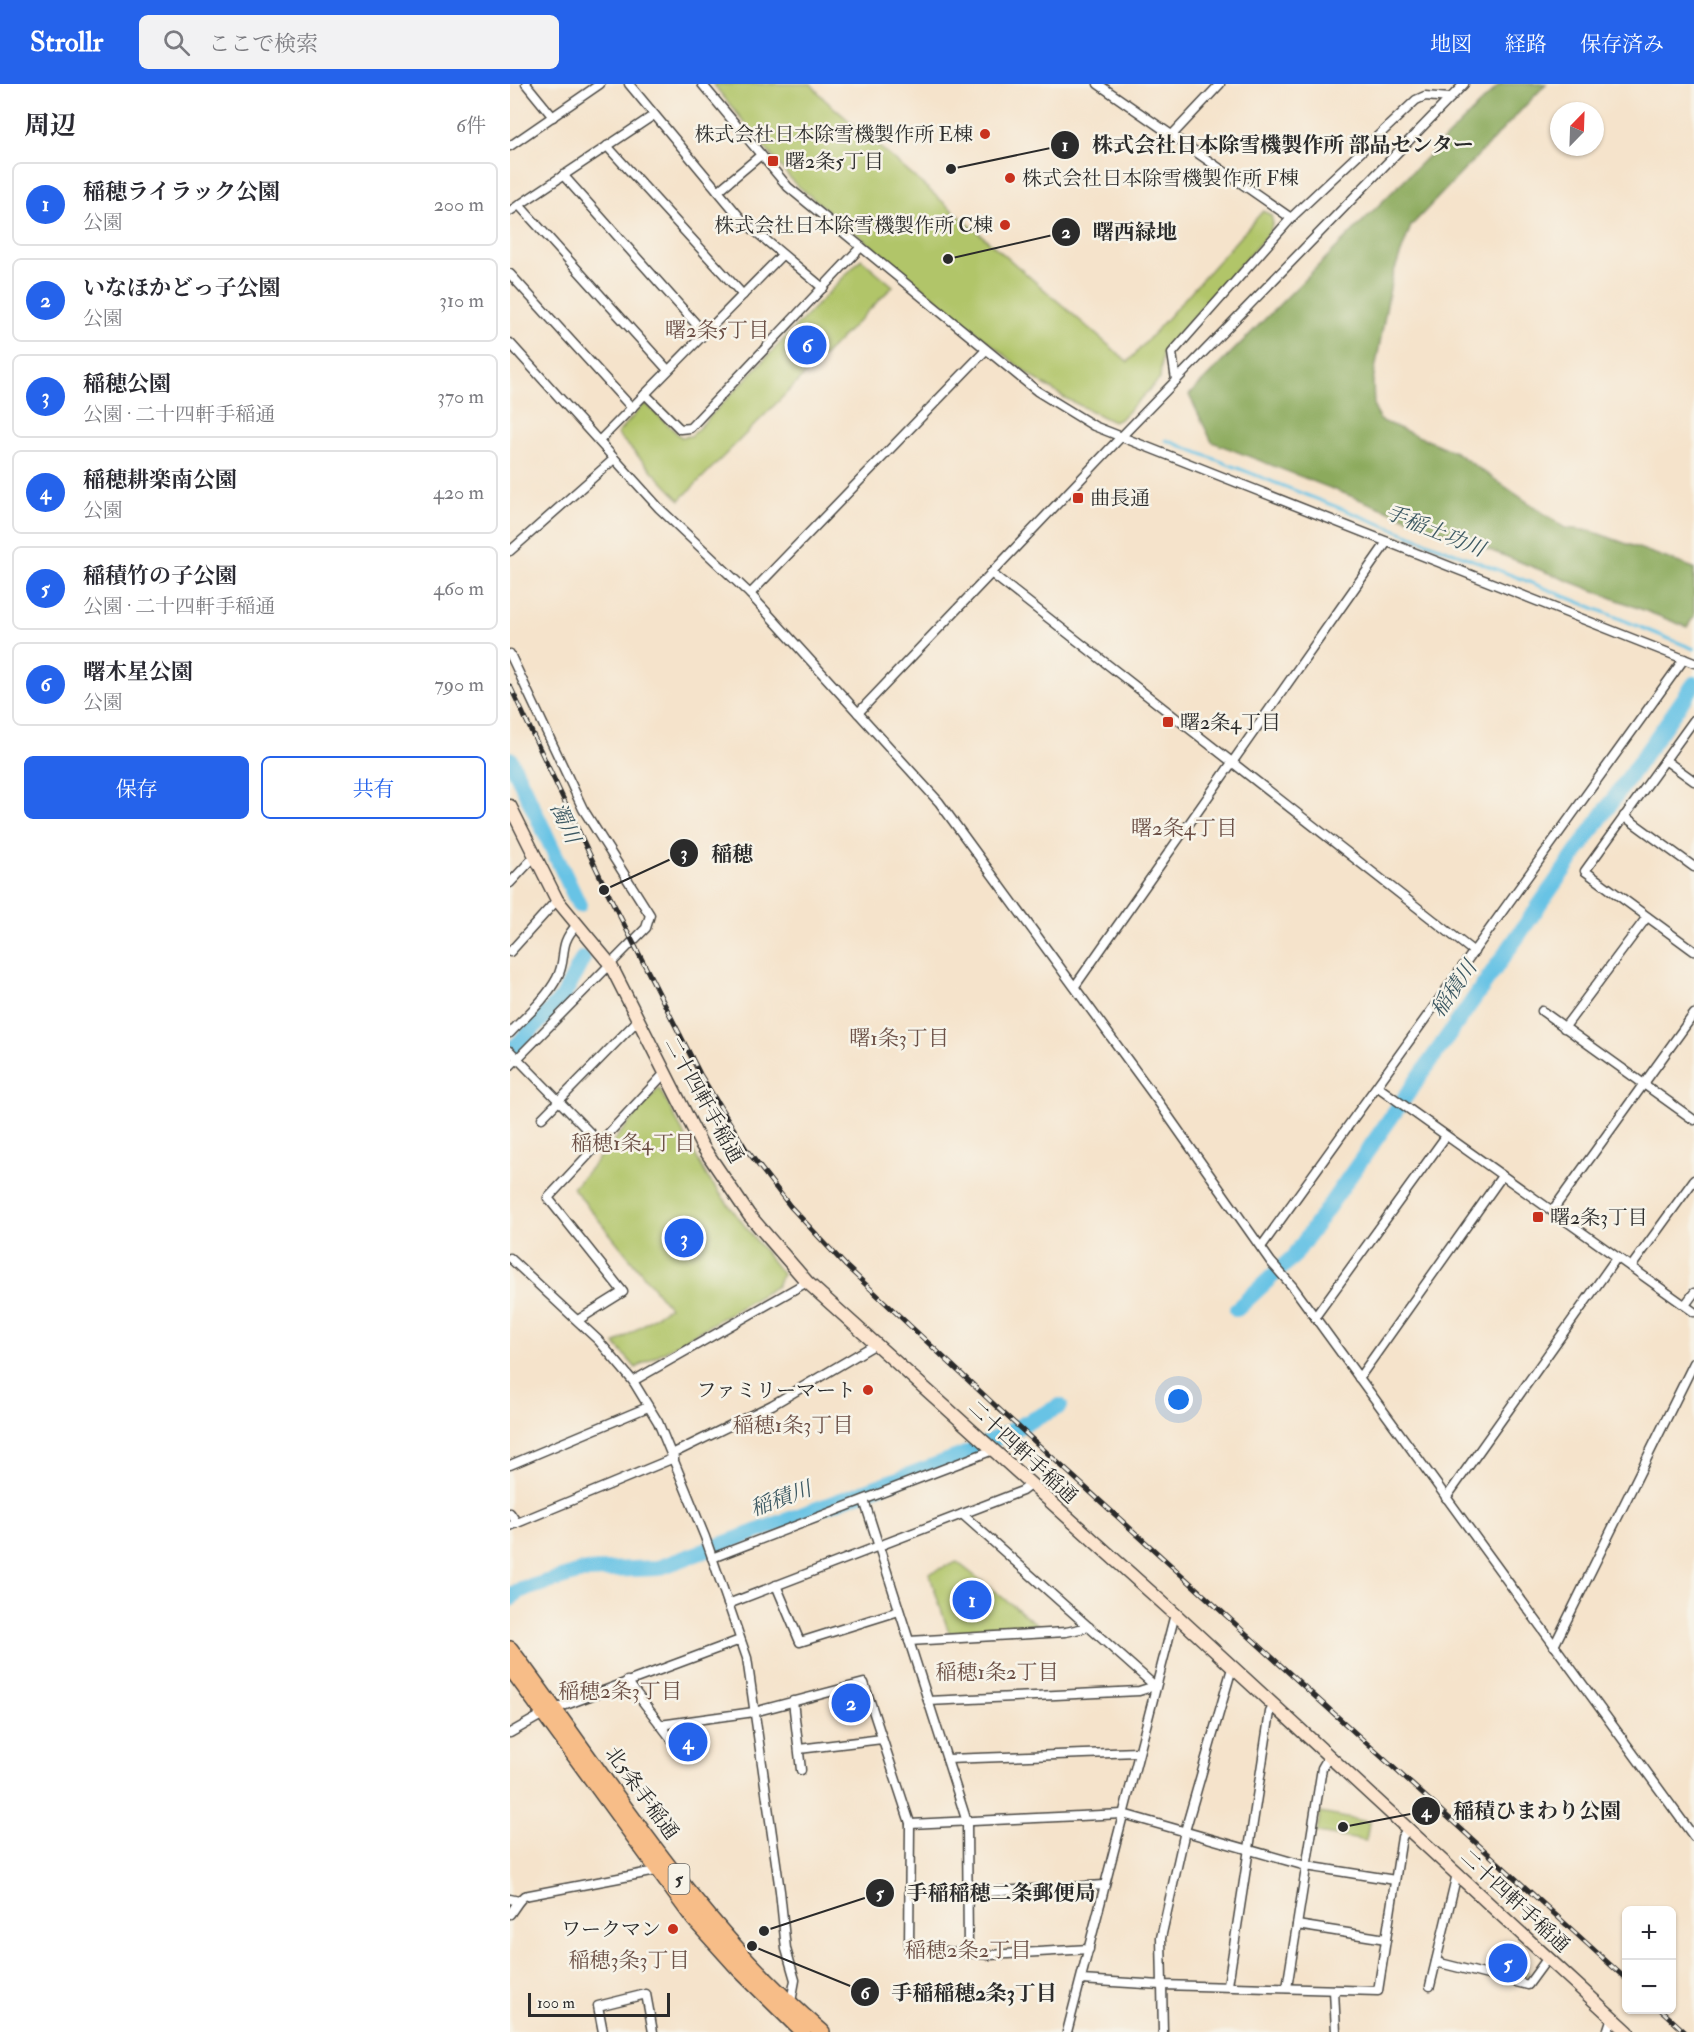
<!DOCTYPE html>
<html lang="ja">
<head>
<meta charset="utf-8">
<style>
  body { margin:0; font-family:"IM FELL Double Pica","Noto Serif JP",serif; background:#f2f2f3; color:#2b2b33 }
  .controls { position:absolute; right:18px; bottom:18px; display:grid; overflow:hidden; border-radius:9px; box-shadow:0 2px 4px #0004 }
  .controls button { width:54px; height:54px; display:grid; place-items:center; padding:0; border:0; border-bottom:2px solid #e1e1e2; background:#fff; color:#2b2b33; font:30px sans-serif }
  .compass { position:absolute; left:1040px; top:18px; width:54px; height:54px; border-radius:50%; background:#fff; box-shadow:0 2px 4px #0004; rotate:23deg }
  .scale { position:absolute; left:18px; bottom:15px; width:142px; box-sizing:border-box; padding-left:6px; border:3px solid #2b2b2b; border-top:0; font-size:16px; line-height:21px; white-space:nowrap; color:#2b2b2b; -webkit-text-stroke:4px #f7f3e8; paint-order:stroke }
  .you { position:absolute; left:669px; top:1316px; width:21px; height:21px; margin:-15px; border:4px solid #fff; border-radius:50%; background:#1a73e8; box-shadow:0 0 0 9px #1a73e833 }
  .badge { display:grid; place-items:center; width:39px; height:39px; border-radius:50%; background:#2563eb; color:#fff; font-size:20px; font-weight:700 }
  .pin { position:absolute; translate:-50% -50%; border:3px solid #fff; box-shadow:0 2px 6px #0006 }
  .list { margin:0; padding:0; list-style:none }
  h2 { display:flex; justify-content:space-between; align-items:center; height:78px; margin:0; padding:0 24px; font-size:26px }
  h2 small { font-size:20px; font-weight:400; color:#7c7c81 }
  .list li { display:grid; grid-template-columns:39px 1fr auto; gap:18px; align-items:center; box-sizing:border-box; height:84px; margin:0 12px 12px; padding:0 12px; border:2px solid #e1e1e2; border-radius:9px }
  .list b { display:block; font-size:22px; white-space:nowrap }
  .list p { margin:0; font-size:20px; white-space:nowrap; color:#7c7c81 }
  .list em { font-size:20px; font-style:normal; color:#7c7c81 }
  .actions { display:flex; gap:12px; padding:18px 24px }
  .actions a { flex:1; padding:14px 0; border:2px solid #2563eb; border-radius:9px; text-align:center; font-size:21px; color:#2563eb }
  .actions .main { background:#2563eb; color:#fff }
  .icon { flex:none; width:33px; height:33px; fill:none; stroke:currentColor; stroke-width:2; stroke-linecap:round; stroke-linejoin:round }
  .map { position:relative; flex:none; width:1184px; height:1948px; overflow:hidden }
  header { display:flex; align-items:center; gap:36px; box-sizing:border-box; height:84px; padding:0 30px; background:#2563eb; color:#fff }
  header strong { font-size:28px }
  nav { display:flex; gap:33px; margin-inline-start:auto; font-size:21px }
  .search { width:420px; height:54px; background:#f2f2f3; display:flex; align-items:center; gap:15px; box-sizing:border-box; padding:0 21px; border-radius:9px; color:#7c7c81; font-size:22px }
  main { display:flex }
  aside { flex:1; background:#fff }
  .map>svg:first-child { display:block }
  .green { fill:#b1c569; stroke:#6e784a; stroke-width:1.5 }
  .forest { fill:#8caa5d; stroke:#5c6a44; stroke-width:1.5 }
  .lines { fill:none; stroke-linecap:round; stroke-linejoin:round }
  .stream { stroke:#67c3e5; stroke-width:3 }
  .river { stroke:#67c3e5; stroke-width:16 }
  .street-casing { stroke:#494743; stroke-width:11 }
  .secondary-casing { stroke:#494743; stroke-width:15 }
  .highway-casing { stroke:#494743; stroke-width:18 }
  .street { stroke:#fff; stroke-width:8 }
  .secondary { stroke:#fce5cf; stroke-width:12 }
  .highway { stroke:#f7bd88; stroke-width:15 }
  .rail-casing { stroke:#2b2b2b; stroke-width:5 }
  .rail { stroke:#f7f3e8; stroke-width:3; stroke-dasharray:9; stroke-linecap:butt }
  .poi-dot { fill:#c8321e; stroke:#f7f3e8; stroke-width:2 }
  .labels { text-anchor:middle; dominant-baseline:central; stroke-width:5; stroke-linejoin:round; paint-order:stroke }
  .shield { fill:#f7f3e8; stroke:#686764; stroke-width:1.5 }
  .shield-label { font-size:18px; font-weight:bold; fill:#2b2b2b }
  .poi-label { font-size:20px; fill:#2b2b2b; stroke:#f7f3e8; text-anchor:start }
  .street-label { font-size:20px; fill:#2b2b2b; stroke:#f7f3e8 }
  .neighbourhood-label { font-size:21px; fill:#6c5046; stroke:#f7f3e8 }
  .water-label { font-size:21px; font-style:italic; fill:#3d5963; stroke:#f7f3e8 }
  .leader { fill:none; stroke:#2b2b2b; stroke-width:2 }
  .callout-dot { fill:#2b2b2b; stroke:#f7f3e8; stroke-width:2 }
  .mark-label { font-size:18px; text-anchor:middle; font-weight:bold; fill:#fff }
  .callout-label { font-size:21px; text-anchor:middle; font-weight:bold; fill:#2b2b2b; stroke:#f7f3e8; stroke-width:5; stroke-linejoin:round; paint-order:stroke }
</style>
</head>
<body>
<header>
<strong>Strollr</strong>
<div class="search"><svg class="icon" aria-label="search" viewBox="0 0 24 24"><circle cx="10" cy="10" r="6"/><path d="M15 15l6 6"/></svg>ここで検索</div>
<nav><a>地図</a><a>経路</a><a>保存済み</a></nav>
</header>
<main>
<aside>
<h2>周辺<small>6件</small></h2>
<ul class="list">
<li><span class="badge">1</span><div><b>稲穂ライラック公園</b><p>公園</p></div><em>200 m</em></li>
<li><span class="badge">2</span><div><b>いなほかどっ子公園</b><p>公園</p></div><em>310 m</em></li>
<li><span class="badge">3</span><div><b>稲穂公園</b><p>公園 · 二十四軒手稲通</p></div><em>370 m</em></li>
<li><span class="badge">4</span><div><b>稲穂耕楽南公園</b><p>公園</p></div><em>420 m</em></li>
<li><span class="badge">5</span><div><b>稲積竹の子公園</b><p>公園 · 二十四軒手稲通</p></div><em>460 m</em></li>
<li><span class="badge">6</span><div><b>曙木星公園</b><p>公園</p></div><em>790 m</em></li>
</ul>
<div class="actions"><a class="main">保存</a><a>共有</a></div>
</aside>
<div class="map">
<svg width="1184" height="1948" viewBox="0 0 1184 1948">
  <rect width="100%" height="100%" fill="#f7f3e8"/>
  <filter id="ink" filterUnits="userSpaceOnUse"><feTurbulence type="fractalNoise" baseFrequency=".0167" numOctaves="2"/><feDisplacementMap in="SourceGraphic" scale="12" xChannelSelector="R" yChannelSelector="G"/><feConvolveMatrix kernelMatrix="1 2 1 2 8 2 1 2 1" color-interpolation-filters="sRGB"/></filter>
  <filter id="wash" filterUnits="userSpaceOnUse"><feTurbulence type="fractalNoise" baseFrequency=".008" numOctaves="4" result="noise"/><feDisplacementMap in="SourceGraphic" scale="24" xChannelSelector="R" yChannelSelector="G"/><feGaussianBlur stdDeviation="1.35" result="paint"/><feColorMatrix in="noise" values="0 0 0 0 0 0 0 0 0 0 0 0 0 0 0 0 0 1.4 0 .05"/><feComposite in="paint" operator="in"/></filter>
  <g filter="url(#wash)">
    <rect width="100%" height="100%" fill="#f5e3cb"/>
    <g class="green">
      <path d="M203,0h98l13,15 304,263 135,-151 8,4 2,8 -4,10 -107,120 -2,26 -41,41 -8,1 -46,-23 -37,-24 -235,-192z"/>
      <path d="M351,175l32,27 -213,214 -63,-66 28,-31 36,34 10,-1z"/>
      <path d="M149,1004l49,90 74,96 -5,12 -141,82 -21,-24 54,-37 -96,-119z"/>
      <path d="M447,1478l82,64 -90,7 -20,-60z"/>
      <path d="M350,1609l5,16 -24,3 -2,-15z"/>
      <path d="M184,1644l3,24 -9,1 -14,-21z"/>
      <path d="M810,1729l49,9 -3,19 -49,-8z"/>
      <path d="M990,1870l8,1 20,17 -2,4 -30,-5z"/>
    </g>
    <path class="forest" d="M990,0h46l-135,142 -19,51 -19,104 1,26 6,13 75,32 110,76 26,3 103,37v48l-7,11 -475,-185 -23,-47z"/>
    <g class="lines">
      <path class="stream" d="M656,356l386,151 142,58"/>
      <g class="river">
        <path d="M0,675l69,146"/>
        <path d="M0,968l53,-55 20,-39"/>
        <path d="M727,1225l57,-53 400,-572"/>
        <path d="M0,1515l8,-8 66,-20 74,-3 305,-113 97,-49"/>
      </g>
    </g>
  </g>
  <g filter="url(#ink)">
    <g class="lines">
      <g class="street-casing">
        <g id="street">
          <path d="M16,0l27,33"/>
          <path d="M119,0l114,137 80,67"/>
          <path d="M192,0l86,103 249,204 57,35 600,237"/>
          <path d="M588,0l193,134"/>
          <path d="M662,51l48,-51"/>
          <path d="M0,62l90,-62"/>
          <path d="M97,62l136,149"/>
          <path d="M53,91l142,159"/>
          <path d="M208,107l43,-36"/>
          <path d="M9,121l149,165"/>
          <path d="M0,127l144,-96"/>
          <path d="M0,190l122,134"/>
          <path d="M0,259l149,165 91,86 189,208 218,298 114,162 22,25 401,550"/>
          <path d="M666,296l-4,-27 122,-138 122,-115 9,-4 25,2"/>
          <path d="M135,310l35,35 10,-1 171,-181"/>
          <path d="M89,357l183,-186"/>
          <path d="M0,467l104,-92"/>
          <path d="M481,489l483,379"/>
          <path d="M240,510l236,-244"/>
          <path d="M0,570l73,155 67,106 -4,13 -136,138"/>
          <path d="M348,629l263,-276 343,-353"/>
          <path d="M1184,636l-109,151 109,80"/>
          <path d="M1155,676l29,21"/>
          <path d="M1114,732l70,51"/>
          <path d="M0,799l24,-26"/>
          <path d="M0,868l47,-52"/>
          <path d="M565,902l312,-444"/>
          <path d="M1032,927l152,109"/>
          <path d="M1054,944l83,-111"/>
          <path d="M0,949c16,-17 36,-34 47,-55 11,-21 0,-32 19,-52"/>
          <path d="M0,967l89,91"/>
          <path d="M868,1003l316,225"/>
          <path d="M32,1034l96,-98"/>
          <path d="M1042,1127l142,-197"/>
          <path d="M751,1163l423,-588"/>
          <path d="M0,1174l88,82 35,41 25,41 47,115 42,121 33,233 6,58 9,31 -4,22"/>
          <path d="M1121,1183l63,-87"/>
          <path d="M1175,1221l9,-12"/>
          <path d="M805,1233l131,-181"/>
          <path d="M68,1236l45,-28 -75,-94 117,-125"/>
          <path d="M849,1294l143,-202"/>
          <path d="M123,1297l174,-99"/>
          <path d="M162,1370l100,-49 104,-61"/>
          <path d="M0,1381l138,-58"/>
          <path d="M936,1414l171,-241"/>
          <path d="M354,1416l103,322 1,131"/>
          <path d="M0,1429l7,10"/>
          <path d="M452,1430l193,172"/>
          <path d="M0,1442l164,-68"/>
          <path d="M202,1474l281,-108"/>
          <path d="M266,1501l24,57 99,-31"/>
          <path d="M218,1520l294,-113 8,-6"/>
          <path d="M399,1557l157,-9 23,-5"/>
          <path d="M1044,1562l140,-283"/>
          <path d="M117,1597l52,68"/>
          <path d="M283,1617l8,69"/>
          <path d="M418,1617l211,-10 16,-5"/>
          <path d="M45,1625l185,-69"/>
          <path d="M150,1641l94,-13 110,-29 46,140 -1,125 81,7 99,-6"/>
          <path d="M0,1649l35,-20"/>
          <path d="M289,1665l83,-10"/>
          <path d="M437,1675l191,-7"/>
          <path d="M400,1740l213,-10 183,52 89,14"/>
          <path d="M457,1809l137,-8"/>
          <path d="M0,1815l9,2 5,-5 137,-26"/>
          <path d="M0,1830l9,-13"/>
          <path d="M787,1841l89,14"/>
          <path d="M926,1878l92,23 19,-26"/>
          <path d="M571,1896l80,5 217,6 24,-154 6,-9"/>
          <path d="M718,1901l42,-273 4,-7"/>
          <path d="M920,1902l27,-112"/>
          <path d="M777,1904l35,-220 7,-12"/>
          <path d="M824,1906l2,42"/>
          <path d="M93,1948l-5,-26 48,-12 7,38"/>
          <path d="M557,1948l108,-418"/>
          <path d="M653,1948l-2,-94 24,-107 47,-163"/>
          <path d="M1097,1948l5,-15"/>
        </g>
      </g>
      <g class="secondary-casing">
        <path id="secondary" d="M0,722l47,94 53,64 91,180 48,71 58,67 368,332 453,418"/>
      </g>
      <g class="highway-casing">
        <g id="highway">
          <path d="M0,1565c97,129 188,279 312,383"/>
          <path d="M0,1583l184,252 45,50 64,63"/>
        </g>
      </g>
      <use href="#street" class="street"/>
      <use href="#secondary" class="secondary"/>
      <use href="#highway" class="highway"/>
      <g class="rail-casing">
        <g id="rail">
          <path d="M0,602l96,203 94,185 46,75 44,57 56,60 154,144 626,569"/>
          <path d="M1151,1926l24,22"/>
        </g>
      </g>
      <use href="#rail" class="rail"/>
    </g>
  </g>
  <g class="poi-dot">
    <circle cx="475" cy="50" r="6"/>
    <rect x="257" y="71" width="12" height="12" rx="3"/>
    <circle cx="500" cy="94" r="6"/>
    <circle cx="495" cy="141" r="6"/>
    <rect x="562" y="408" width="12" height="12" rx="3"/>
    <rect x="652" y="632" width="12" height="12" rx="3"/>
    <rect x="1022" y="1127" width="12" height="12" rx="3"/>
    <circle cx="358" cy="1306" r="6"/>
    <circle cx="163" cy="1845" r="6"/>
  </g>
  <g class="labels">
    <rect class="shield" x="158.5" y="1780" width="21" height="30" rx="4.5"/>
    <g class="shield-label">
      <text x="169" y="1795">5</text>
    </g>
    <g class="poi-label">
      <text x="463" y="50" text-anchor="end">株式会社日本除雪機製作所 E棟</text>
      <text x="275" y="77">曙2条5丁目</text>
      <text x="512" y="94">株式会社日本除雪機製作所 F棟</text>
      <text x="483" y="141" text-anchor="end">株式会社日本除雪機製作所 C棟</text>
      <text x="580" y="414">曲長通</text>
      <text x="670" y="638">曙2条4丁目</text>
      <text x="1040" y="1133">曙2条3丁目</text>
      <text x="346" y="1306" text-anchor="end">ファミリーマート</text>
      <text x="151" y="1845" text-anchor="end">ワークマン</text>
    </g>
    <g class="street-label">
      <text transform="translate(194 1016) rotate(61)">二十四軒手稲通</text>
      <text transform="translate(513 1368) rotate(43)">二十四軒手稲通</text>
      <text transform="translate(132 1709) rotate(54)">北5条手稲通</text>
      <text transform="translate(1005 1817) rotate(43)">二十四軒手稲通</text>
    </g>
    <g class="neighbourhood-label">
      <text x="207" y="246">曙2条5丁目</text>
      <text x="674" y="744">曙2条4丁目</text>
      <text x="389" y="954">曙1条3丁目</text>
      <text x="123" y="1059">稲穂1条4丁目</text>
      <text x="283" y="1341">稲穂1条3丁目</text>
      <text x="487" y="1588">稲穂1条2丁目</text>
      <text x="110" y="1607">稲穂2条3丁目</text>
      <text x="458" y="1866">稲穂2条2丁目</text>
      <text x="119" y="1876">稲穂3条3丁目</text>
    </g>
    <g class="water-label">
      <text transform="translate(925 447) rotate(22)">手稲土功川</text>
      <text transform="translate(55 739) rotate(65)">濁川</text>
      <text transform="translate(944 905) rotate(-55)">稲積川</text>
      <text transform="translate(271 1415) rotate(-20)">稲積川</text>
    </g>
  </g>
  <path class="leader" d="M441 85L555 61M438 175L556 148M94 806L174 769M833 1743L916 1727M254 1847L370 1809M242 1862L355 1908"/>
  <g class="callout-dot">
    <circle cx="441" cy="85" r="6"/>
    <circle cx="438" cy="175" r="6"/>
    <circle cx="94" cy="806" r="6"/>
    <circle cx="833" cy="1743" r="6"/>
    <circle cx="254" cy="1847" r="6"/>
    <circle cx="242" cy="1862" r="6"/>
    <circle cx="555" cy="61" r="15"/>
    <circle cx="556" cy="148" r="15"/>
    <circle cx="174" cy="769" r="15"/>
    <circle cx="916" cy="1727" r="15"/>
    <circle cx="370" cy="1809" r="15"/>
    <circle cx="355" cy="1908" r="15"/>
  </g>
  <g class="mark-label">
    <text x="555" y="67">1</text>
    <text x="556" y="154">2</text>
    <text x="174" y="775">3</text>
    <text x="916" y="1733">4</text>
    <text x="370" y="1815">5</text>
    <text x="355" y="1915">6</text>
  </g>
  <g class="callout-label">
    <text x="773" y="68">株式会社日本除雪機製作所 部品センター</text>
    <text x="625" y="155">曙西緑地</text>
    <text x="222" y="777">稲穂</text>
    <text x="1027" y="1734">稲積ひまわり公園</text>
    <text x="491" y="1816">手稲稲穂二条郵便局</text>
    <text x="464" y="1916">手稲稲穂2条3丁目</text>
  </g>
</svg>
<div class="controls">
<button>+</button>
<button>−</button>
</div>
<svg class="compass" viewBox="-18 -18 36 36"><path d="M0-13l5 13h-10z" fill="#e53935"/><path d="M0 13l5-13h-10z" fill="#7c7c81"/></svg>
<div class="scale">100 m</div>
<div class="you"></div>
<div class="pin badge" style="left:462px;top:1516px">1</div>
<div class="pin badge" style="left:341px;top:1619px">2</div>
<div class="pin badge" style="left:174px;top:1154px">3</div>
<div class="pin badge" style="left:178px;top:1658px">4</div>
<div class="pin badge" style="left:998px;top:1879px">5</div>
<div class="pin badge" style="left:297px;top:261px">6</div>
</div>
</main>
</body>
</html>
